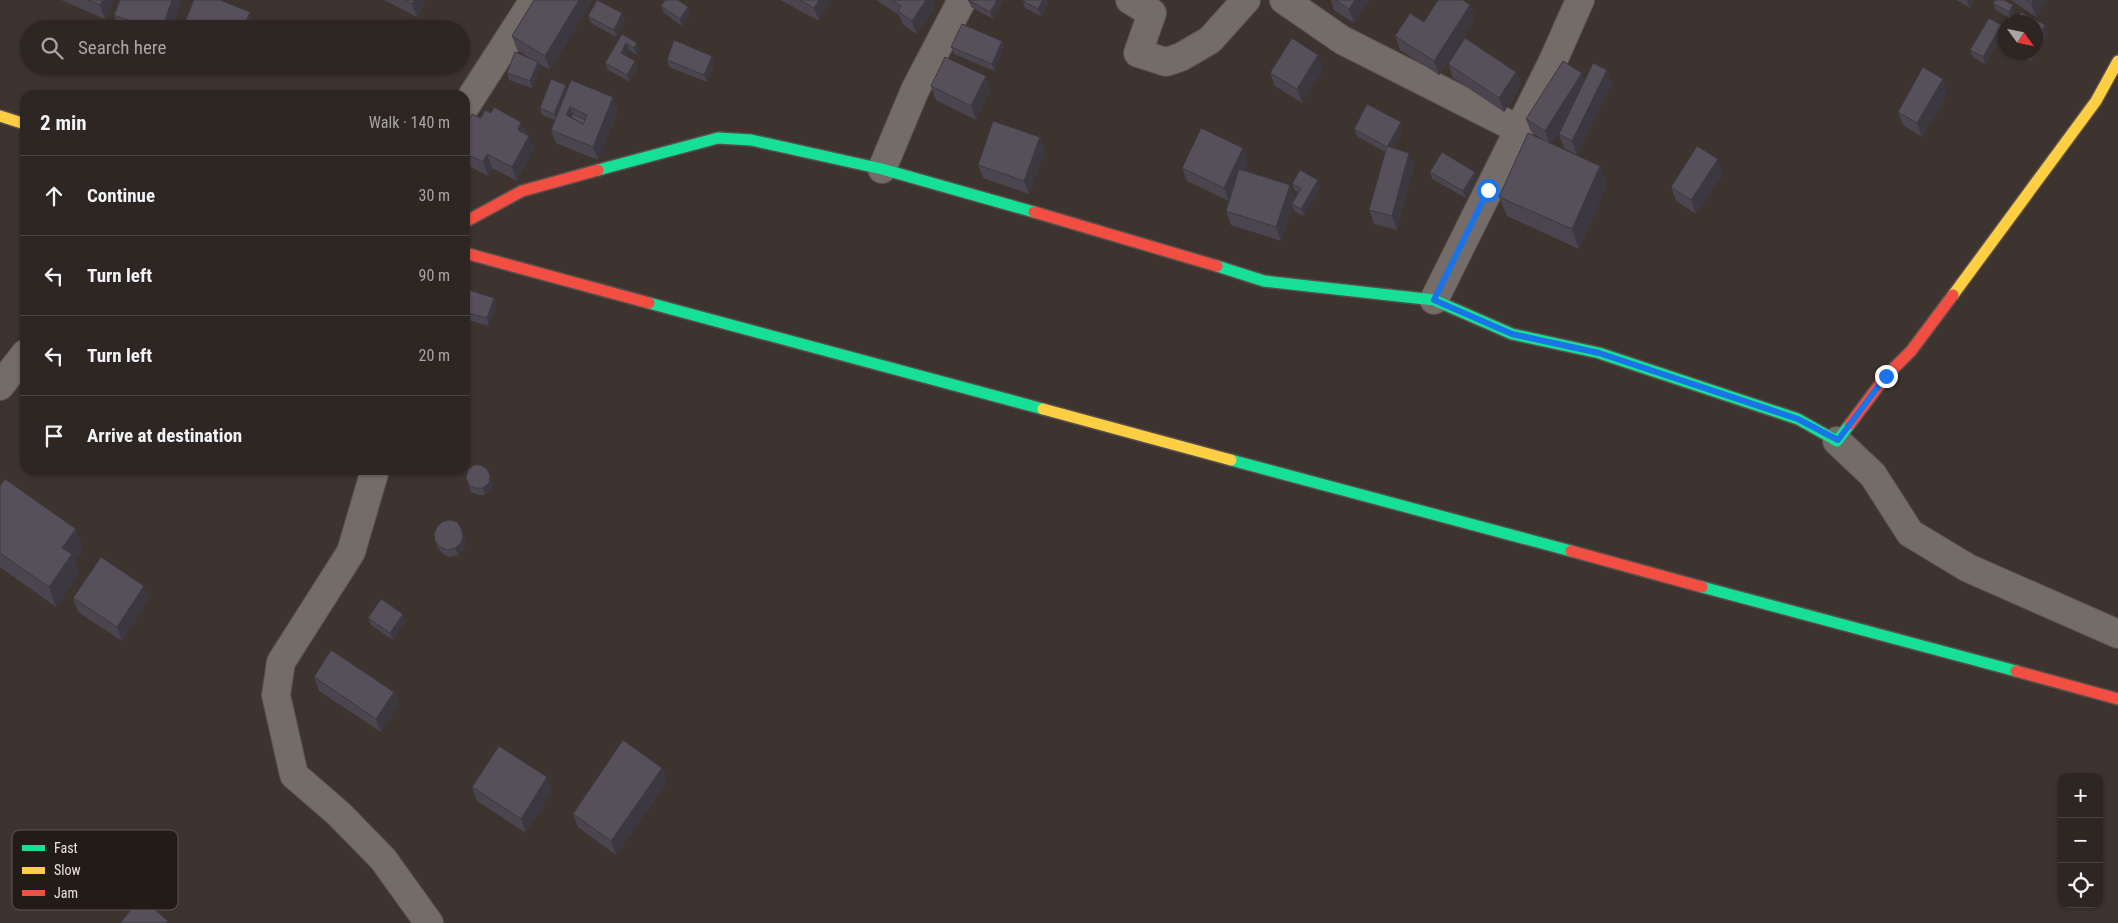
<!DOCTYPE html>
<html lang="en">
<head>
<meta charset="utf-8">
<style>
  body { margin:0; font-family:"Roboto Condensed",sans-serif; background:#362e2b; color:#f1f3f6 }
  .controls { position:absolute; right:15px; bottom:15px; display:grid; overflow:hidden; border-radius:10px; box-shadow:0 1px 4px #0004 }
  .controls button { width:45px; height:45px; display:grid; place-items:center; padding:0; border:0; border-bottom:1px solid #494341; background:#2e2623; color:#f1f3f6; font:25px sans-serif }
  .compass { position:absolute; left:1998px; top:15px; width:45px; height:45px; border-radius:50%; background:#2e2623; box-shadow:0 1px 4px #0004; rotate:123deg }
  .stop { position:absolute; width:15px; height:15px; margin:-11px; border:4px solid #1a73e8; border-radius:50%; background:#fff }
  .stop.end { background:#1a73e8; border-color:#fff; box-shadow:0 1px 5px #0008 }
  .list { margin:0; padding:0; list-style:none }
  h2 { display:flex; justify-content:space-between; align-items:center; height:65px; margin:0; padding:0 20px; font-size:21px }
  h2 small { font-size:16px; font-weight:400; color:#a7a5a6 }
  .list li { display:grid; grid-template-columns:32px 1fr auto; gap:15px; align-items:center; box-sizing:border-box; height:80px; padding:0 20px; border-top:1px solid #494341 }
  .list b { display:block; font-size:19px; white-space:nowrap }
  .list em { font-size:16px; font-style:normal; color:#a7a5a6 }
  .icon { flex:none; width:28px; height:28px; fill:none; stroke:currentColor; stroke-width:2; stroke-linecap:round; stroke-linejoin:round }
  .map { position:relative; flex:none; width:2118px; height:923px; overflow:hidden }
  .search { position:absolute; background:#2e2623; box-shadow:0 1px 4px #0004; left:20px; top:20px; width:450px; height:55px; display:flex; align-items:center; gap:12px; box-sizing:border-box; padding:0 18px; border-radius:28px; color:#a7a5a6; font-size:19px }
  .panel { position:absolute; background:#2e2623; box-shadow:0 1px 4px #0004; left:20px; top:90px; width:450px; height:385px; border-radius:15px }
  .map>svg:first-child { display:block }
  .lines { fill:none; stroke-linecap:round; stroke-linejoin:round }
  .street-casing { stroke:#584f4c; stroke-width:30 }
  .fast-casing { stroke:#584f4c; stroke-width:14 }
  .slow-casing { stroke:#584f4c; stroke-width:14 }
  .jam-casing { stroke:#584f4c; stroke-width:14 }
  .street { stroke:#746c69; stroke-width:28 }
  .fast { stroke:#16e098; stroke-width:11 }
  .slow { stroke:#ffcf43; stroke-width:11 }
  .jam { stroke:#f24e42; stroke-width:11 }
  .wall { fill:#4a454e }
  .shaded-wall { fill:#3c3840 }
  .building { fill:#56505b; stroke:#3c3840; fill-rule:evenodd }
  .route { stroke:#1a73e8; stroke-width:6 }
  .key { fill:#231b17; stroke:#605752; stroke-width:1 }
  .key-label { font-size:14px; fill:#eee2dd }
</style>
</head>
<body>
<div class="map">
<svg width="2118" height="923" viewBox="0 0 2118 923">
  <rect width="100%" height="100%" fill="#3d332f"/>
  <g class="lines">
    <g class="street-casing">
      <g id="street">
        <path d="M1130,0l22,13 -14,40 28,9 15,-5 29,-17 36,-40"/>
        <path d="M1284,0l58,40 176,89"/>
        <path d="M465,107l69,-107"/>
        <path d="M882,169l33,-79 47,-90"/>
        <path d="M1434,300l119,-239 27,-61"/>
        <path d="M0,386l25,-32"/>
        <path d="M1837,441l36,34 37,58 58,35 150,66"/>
        <path d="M375,470l-24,82 -70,110 -5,33 18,80 45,39 44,45 46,64"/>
      </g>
    </g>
    <g class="fast-casing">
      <g id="fast">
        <path d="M598,170l120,-32 33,2 131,29 152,43"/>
        <path d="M1217,266l47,15 170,19 78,34 87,19 199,66 39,22 13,-17"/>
        <path d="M649,303l394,106"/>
        <path d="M1231,460l340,91"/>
        <path d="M1702,587l314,84"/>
      </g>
    </g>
    <g class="slow-casing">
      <g id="slow">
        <path d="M0,116l25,8"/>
        <path d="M1953,295l143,-194 22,-40"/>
        <path d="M1043,409l188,51"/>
      </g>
    </g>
    <g class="jam-casing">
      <g id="jam">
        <path d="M1034,212l183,54"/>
        <path d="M465,222l57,-31 76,-21"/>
        <path d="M465,253l184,50"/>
        <path d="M1850,424l36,-48 25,-25 42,-56"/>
        <path d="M1571,551l131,36"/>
        <path d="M2016,671l102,28"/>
      </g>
    </g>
    <use href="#street" class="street"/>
    <use href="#fast" class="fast"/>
    <use href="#slow" class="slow"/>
    <use href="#jam" class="jam"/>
  </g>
  <g class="wall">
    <path d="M61,0h53l-9,19z"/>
    <path d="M384,0h42l-9,17z"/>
    <path d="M534,0h58l-42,70 -12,-7 2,6 -8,19 -23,-8 -2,-7 26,-13 -16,-10 -5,-14z"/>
    <path d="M780,0h49l1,2 -11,19z"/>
    <path d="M876,0h56l3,7 -18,28 -14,-11 -4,-9z"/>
    <path d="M968,0h36l-11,19 -22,-12z"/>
    <path d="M1331,0h38l-15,23 -20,-13z"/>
    <path d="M1956,0h18l-4,8z"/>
    <path d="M2011,0h37l-12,17z"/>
    <path d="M1023,1l25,1 -7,14 -16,-8z"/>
    <path d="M1993,3l22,9 -4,7 -15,-9z"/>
    <path d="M180,4l-8,25h-52l-6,-14z"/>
    <path d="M1470,5l5,14 -36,56 -39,-25 -5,-14 29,-14z"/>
    <path d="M661,6l27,1 2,7 -8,12 -18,-13z"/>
    <path d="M622,13l3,7 -9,17 -25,-14 -3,-7z"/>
    <path d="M2001,25l3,7 -19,32 -12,-7 -3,-7z"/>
    <path d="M2045,25l3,7 -16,30 -18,-10h22z"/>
    <path d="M622,34l18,16 -3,5 -8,-5 -3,6 9,5 3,7 -8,14 -22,-12 -3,-7z"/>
    <path d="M1002,41l2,7 -10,23 -40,-17 -3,-7z"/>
    <path d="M1318,55l5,14 -21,34 -27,-17 -5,-13z"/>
    <path d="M667,60l48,3 -8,19 -38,-15z"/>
    <path d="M1448,64l68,8 5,13 -17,27 -51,-34z"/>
    <path d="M1607,70l5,14 -35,71 -13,-7 -5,-14 6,-12 -14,21 49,23 7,19 -28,64 -72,-33 -8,-19 44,-57 -12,-8 -5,-13 59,-38z"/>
    <path d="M566,85l1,4 46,8 5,14 -20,49 -42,-17 -5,-13 4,-10 -13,-5 -2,-7z"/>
    <path d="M931,86l59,4 -14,30 -40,-20z"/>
    <path d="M1948,93l-26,44 -19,-12 -5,-13z"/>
    <path d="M491,113l30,9 5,12 3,2 5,13 -17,32 -25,-13 -4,8 -23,-12v-44l3,2 13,-4z"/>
    <path d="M1354,129h49l-10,19 16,5 5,13 -17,64 -23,-6 -5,-14 16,-58 -28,-16z"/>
    <path d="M1045,151l-16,43 -46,-16 -5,-13z"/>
    <path d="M1248,162l-4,8 46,15 5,14 3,-7 -3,-1 -3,-7 28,3 -16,29 -10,-5 -1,-5 -12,35 -50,-16 -5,-14 3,-10 -42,-20 -5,-13z"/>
    <path d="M1430,172h45l2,7 -11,19 -34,-19z"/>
    <path d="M1723,173l-27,41 -20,-13 -5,-14z"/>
    <path d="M467,290l2,5 25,3 2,7 -7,21 -21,-6 -2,-7 1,-7 -2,7z"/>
    <path d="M466,478l27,5 -2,7 -6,5h-7l-7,-3z"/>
    <path d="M0,486l83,63 -9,12 5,13 -23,33 -56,-40z"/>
    <path d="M464,535l2,8 -3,7 -5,5 -8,2 -7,-3 -5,-6 -3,-7z"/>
    <path d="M73,598l76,1 -27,42 -44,-29z"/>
    <path d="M368,618l38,3 -13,19 -22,-15z"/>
    <path d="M314,677l80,15 5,13 -18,27 -62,-41z"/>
    <path d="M662,768l5,14 -51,73 -38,-28 -5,-13z"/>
    <path d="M472,787l80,4 -26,42 -49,-32z"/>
  </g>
  <g class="shaded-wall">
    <path d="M103,0h11l-9,19 -5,-14z"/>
    <path d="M172,0h7l1,4 -8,25h-10z"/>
    <path d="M414,0h12l-9,17 -5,-13z"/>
    <path d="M579,0h13l-42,70 -5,-14z"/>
    <path d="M819,0h10l1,2 -11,19 -5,-13z"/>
    <path d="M926,0h6l3,7 -18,28 -5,-14z"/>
    <path d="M997,0h7l-11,19 -3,-7z"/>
    <path d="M1043,0h4l1,2 -7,14 -3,-7z"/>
    <path d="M1355,0h14l-15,23 -5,-14z"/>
    <path d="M1967,0h7l-4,8 -3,-7z"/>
    <path d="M2034,0h14l-12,17 -5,-14z"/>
    <path d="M1470,5l5,14 -36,56 -5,-14z"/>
    <path d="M2013,5l2,7 -4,7 -2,-7z"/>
    <path d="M688,7l2,7 -8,12 -2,-7z"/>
    <path d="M250,12l5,14 -1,3h-11z"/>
    <path d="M622,13l3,7 -9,17 -2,-7z"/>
    <path d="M2001,25l3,7 -19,32 -2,-7z"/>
    <path d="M2045,25l3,7 -16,30 -3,-7 1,-3h6v-9z"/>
    <path d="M1002,41l2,7 -10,23 -2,-7z"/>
    <path d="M626,43l3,7 -5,10 -3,-7z"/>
    <path d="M637,43l3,7 -3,5 -3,-7z"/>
    <path d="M1318,55l5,14 -21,34 -5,-14z"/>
    <path d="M712,56l3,7 -8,19 -3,-7z"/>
    <path d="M635,61l3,7 -8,14 -3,-7z"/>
    <path d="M538,62l2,7 -8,19 -2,-7z"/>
    <path d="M1607,70l5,14 -35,71 -5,-14z"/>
    <path d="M1516,72l5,13 -17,27 -5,-14z"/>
    <path d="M1582,73l5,14 -37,57 -5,-13z"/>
    <path d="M986,76l4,14 -14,30 -5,-14z"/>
    <path d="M1943,79l5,14 -26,44 -5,-14z"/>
    <path d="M566,85l3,7 -12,29 -3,-7z"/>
    <path d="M613,97l5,14 -20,49 -5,-13z"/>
    <path d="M570,107l5,14 -9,-6z"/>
    <path d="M521,122l5,14 -8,-6z"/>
    <path d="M1401,122l2,7 -13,25 -3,-7z"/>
    <path d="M529,136l5,13 -17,32 -5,-14z"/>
    <path d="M1040,137l5,14 -16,43 -5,-13z"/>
    <path d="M1243,148l5,14 -19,39 -5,-13z"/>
    <path d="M1409,153l5,13 -17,64 -5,-14z"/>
    <path d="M487,154l5,14 -4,8 -5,-14z"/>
    <path d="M1718,159l5,14 -27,41 -5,-14z"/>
    <path d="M1600,166l7,19 -28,64 -7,-20z"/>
    <path d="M1475,172l2,7 -11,19 -3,-7z"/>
    <path d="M1318,180l2,7 -16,29 -3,-7z"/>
    <path d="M1290,185l5,14 -3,5 1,2 -12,35 -5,-14z"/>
    <path d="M467,290l2,7 -4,16v-17z"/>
    <path d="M494,298l2,7 -7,21 -2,-8z"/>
    <path d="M490,475l3,8 -2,7 -6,5 -2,-7z"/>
    <path d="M461,528l5,15 -3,7 -5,5 -3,-7z"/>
    <path d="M76,529l7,20 -9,12 5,13 -23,33 -7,-20 13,-39z"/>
    <path d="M144,586l5,13 -27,42 -5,-14z"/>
    <path d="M403,614l3,7 -13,19 -3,-7z"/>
    <path d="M394,692l5,13 -18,27 -5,-13z"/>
    <path d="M662,768l5,14 -51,73 -5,-14z"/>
    <path d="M547,777l5,14 -26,42 -5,-14z"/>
  </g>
  <g class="building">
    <path d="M88,0h15l-3,5z"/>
    <path d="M120,0h52l-10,29h-9l-39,-14z"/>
    <path d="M194,0h26l30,12 -7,17h-61z"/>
    <path d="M405,0h9l-2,4z"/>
    <path d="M534,0h45l-34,56 -33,-20z"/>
    <path d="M597,0l25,13 -8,17 -26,-14z"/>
    <path d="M665,0h13l10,7 -8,12 -19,-13z"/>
    <path d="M800,0h19l-5,8z"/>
    <path d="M892,0h34l-14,21 -14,-10 3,-5z"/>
    <path d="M968,0h29l-7,12z"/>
    <path d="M1023,0h20l-5,9 -15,-8z"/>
    <path d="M1335,0h20l-6,9z"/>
    <path d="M1438,0h25l7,5 -36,56 -39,-25 15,-23 14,9z"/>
    <path d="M1995,0h9l9,5 -4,7 -16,-9z"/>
    <path d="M2027,0h7l-3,3z"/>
    <path d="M2021,12l24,13 -9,18v-21h-21z"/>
    <path d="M1989,18l12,7 -18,32 -13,-7z"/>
    <path d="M962,24l40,17 -10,23 -41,-17z"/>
    <path d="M622,34l15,9 -3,5 -8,-5 -5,10 14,8 -8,14 -22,-12z"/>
    <path d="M1292,38l26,17 -21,34 -27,-16z"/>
    <path d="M1465,38l51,34 -17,26 -51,-34z"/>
    <path d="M674,40l38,16 -8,19 -37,-15z"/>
    <path d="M515,52l23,10 -8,19 -23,-8z"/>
    <path d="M945,57l41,19 -15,30 -40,-20z"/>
    <path d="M1563,61l19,12 -37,58 -19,-12z"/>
    <path d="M1593,63l14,7 -35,71 -13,-7z"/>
    <path d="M1923,67l20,12 -26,44 -19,-11z"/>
    <path d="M551,79l15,6 -12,29 -14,-6z"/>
    <path d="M571,80l42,17 -20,50 -42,-17zM570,107l17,8 -4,9 -17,-9z"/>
    <path d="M1367,104l34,18 -14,25 -33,-18z"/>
    <path d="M494,107l27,15 -3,8 11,6 -17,31 -25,-13 -4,8 -18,-9v-33l3,2 4,-8 9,4 4,-8 6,3z"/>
    <path d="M573,114l12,6 -2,4 -12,-7z"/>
    <path d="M993,121l47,16 -16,44 -46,-16z"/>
    <path d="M1201,128l42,20 -19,40 -42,-20z"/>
    <path d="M1528,133l72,33 -28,63 -73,-32z"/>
    <path d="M1387,146l22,7 -17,63 -23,-6z"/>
    <path d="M1697,146l21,13 -27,41 -20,-13z"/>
    <path d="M1442,152l33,20 -12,19 -33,-19z"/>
    <path d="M1239,169l51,16 -14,42 -50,-16z"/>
    <path d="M1300,170l18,10 -17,29 -9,-5 9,-16 -9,-4z"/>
    <path d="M469,290l25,8 -7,20 -21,-5z"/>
    <path d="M474,465h7l6,4 3,6 -1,8 -6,5h-8l-6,-3 -3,-7 2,-8z"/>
    <path d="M5,479l71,50 -14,19 10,6 -23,33 -49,-34v-67z"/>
    <path d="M450,520l7,2 4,6 2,8 -2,7 -6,5 -7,2 -8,-3 -5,-6 -1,-7 3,-7 5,-5z"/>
    <path d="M101,557l43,29 -27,41 -44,-29z"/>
    <path d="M381,599l22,15 -13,19 -22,-15z"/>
    <path d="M331,650l63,42 -18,27 -62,-42z"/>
    <path d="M623,740l39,28 -51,73 -38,-27z"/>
    <path d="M499,746l48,31 -26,42 -49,-32z"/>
    <path d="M141,898l27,23 -2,2h-46z"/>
  </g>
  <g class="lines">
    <path class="route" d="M1488,190l-54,110 78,34 87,19 199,66 40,21 48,-64"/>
  </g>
  <rect x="12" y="830" width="166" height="80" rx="8" class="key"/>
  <rect x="22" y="845" width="23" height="6" fill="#16e098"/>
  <rect x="22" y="867" width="23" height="7" fill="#ffcf43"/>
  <rect x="22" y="890" width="23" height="6" fill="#f24e42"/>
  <g class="key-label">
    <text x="54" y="853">Fast</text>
    <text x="54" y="875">Slow</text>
    <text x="54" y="898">Jam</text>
  </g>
</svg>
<div class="controls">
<button>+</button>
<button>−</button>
<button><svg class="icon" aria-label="locate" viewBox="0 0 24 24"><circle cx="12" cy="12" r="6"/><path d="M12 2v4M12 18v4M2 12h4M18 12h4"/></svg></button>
</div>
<svg class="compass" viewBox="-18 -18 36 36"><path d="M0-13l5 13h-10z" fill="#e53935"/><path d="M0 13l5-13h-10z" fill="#a7a5a6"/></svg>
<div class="stop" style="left:1488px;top:190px"></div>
<div class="stop end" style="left:1886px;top:376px"></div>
<div class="search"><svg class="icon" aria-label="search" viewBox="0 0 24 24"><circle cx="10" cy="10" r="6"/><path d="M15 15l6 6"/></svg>Search here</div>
<section class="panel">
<h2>2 min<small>Walk · 140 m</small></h2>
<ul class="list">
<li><svg class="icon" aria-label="ahead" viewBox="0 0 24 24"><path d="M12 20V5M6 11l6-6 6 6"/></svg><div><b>Continue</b></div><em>30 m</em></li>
<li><svg class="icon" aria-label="left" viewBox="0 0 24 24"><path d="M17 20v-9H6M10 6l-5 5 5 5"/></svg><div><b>Turn left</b></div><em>90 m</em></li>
<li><svg class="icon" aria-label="left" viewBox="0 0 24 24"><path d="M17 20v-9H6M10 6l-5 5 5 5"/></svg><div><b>Turn left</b></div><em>20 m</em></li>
<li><svg class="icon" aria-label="arrive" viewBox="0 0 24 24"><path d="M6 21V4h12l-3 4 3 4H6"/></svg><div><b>Arrive at destination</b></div></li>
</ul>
</section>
</div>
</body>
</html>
